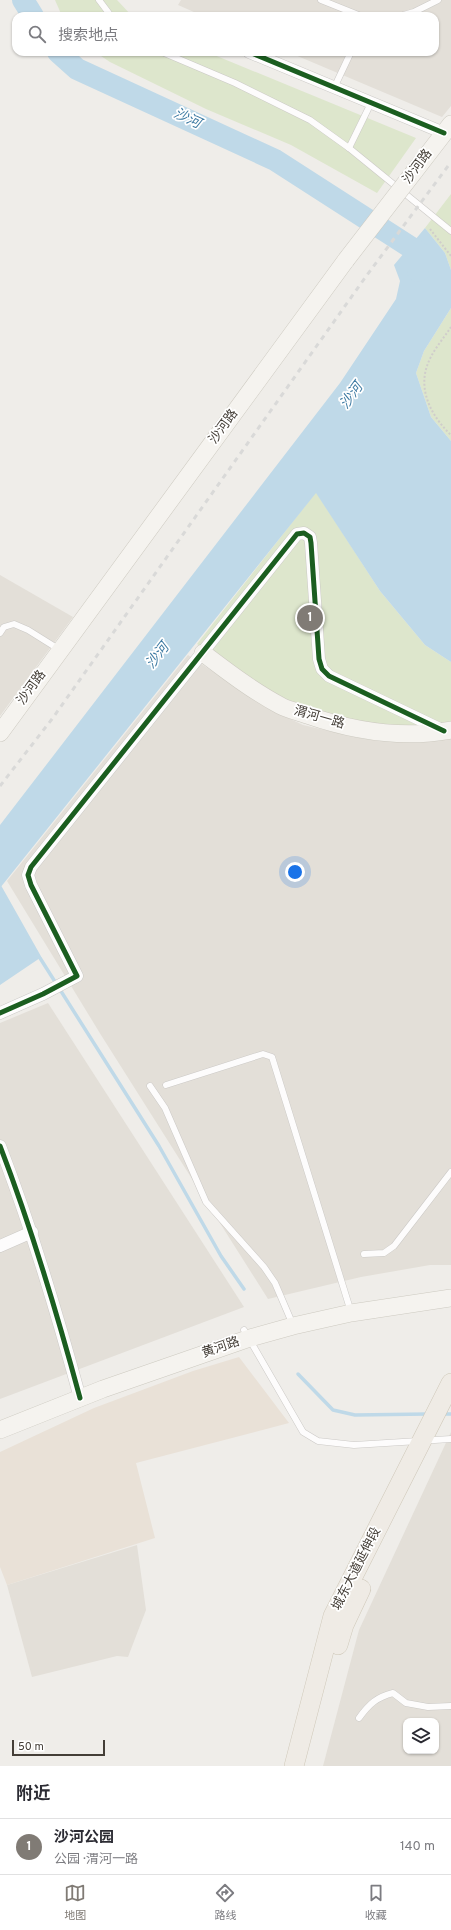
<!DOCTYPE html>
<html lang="zh">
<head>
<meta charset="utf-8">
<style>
  body { margin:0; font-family:Overpass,"Noto Sans SC",sans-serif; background:#f7f7f7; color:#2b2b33 }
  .controls { position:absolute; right:12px; bottom:12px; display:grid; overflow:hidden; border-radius:8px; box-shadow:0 1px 3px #0004 }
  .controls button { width:36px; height:36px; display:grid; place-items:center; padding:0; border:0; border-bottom:1px solid #e1e1e2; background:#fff; color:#2b2b33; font:20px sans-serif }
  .scale { position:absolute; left:12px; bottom:10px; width:93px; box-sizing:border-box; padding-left:4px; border:2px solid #443e37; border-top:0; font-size:11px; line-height:14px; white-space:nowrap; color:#443e37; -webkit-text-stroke:3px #fff; paint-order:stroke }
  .you { position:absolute; left:295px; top:872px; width:14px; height:14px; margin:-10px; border:3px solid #fff; border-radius:50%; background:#1a73e8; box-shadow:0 0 0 6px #1a73e833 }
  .badge { display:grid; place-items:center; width:26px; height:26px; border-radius:50%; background:#807b75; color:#fff; font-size:13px; font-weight:700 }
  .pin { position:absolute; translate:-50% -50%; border:2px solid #fff; box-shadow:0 1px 4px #0006 }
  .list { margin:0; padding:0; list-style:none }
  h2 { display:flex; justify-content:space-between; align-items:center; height:52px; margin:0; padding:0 16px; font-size:17px }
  h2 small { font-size:13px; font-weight:400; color:#7c7c81 }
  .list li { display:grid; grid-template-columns:26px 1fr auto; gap:12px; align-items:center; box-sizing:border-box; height:56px; padding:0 16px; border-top:1px solid #e1e1e2 }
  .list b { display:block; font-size:15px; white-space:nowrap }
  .list p { margin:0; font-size:13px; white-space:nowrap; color:#7c7c81 }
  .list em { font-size:13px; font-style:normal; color:#7c7c81 }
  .icon { flex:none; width:22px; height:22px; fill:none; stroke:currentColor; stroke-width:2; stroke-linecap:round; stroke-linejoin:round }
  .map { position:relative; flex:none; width:451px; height:1766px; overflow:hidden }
  .search { position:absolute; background:#fff; box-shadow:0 1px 3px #0004; left:12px; right:12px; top:12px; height:44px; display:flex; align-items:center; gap:10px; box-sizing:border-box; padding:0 14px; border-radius:12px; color:#7c7c81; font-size:15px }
  .sheet { height:108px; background:#fff }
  nav { display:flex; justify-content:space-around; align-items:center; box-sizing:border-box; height:56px; border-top:1px solid #e1e1e2; background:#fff; font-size:11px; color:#7c7c81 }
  nav a { display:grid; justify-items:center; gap:2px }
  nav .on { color:#807b75 }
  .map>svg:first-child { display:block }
  .residential { fill:#e3dfd8; fill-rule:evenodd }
  .commercial { fill:#e9e1d7 }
  .green { fill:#dde6cc }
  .water { fill:#bfd9e8 }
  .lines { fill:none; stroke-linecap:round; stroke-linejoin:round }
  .stream { stroke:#bfd9e8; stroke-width:3.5 }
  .river { stroke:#bfd9e8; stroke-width:22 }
  .lane-casing { stroke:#cbc9c6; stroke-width:7 }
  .street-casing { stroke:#cbc9c6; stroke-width:13 }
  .secondary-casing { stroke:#cdcac1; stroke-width:18 }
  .primary-casing { stroke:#cfc8b9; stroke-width:20 }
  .path { stroke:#d0cdcb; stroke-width:2; stroke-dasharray:2 2; stroke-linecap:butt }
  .lane { stroke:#fdfcfc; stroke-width:6 }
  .street { stroke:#fdfcfc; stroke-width:12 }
  .secondary { stroke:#f5f3ef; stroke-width:17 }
  .primary { stroke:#efebe5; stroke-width:19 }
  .rail { stroke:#d9d9d8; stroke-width:3; stroke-dasharray:5 5; stroke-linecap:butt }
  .secondary-bridge-casing { stroke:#cdcac1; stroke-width:18; stroke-linecap:butt }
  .secondary-bridge { stroke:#f5f3ef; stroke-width:17 }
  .cycleway-casing { stroke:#fff; stroke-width:8 }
  .cycleway { stroke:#1b5e20; stroke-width:5 }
  .labels { text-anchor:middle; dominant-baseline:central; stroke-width:3.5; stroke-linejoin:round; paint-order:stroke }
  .street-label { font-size:13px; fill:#443e37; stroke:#fff }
  .water-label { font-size:14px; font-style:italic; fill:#3d7aa2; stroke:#fff }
</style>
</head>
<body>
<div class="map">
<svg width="451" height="1766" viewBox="0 0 451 1766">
  <rect width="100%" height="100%" fill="#efede9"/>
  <g class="residential">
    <path d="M181,0h270v106l-9,11 -154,-65h147v-36h-232l-25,-11z"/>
    <path d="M0,575l73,42 -73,99z"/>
    <path d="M188,655l79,53 36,17 61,14 54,3 33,-5v528h-21l-69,12 -93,22 -167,-264 -94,-154z"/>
    <path d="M48,1003l196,304 -244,92v-376z"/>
    <path d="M451,1432v334h-128l36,-136zM406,1721h30v30h-30z"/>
    <path d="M137,1545l9,65 -18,47 -11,-1 -85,21 -25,-92z"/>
  </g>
  <path class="commercial" d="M239,1357l50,66 -153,40 19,75 -148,47 -7,-18v-115l94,-44 99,-37z"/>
  <g class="green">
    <path d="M55,0h62l15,16h-70z"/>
    <path d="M95,52h112l209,86 -39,55 -86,-48 -85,-36 -96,-47z"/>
    <path d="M451,194v76l-6,-17 -20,-25z"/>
    <path d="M451,308v133l-20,-24 -15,-44 8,-22z"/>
    <path d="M316,492l64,99 45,54 26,17v62l-63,5 -89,-22 -47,-23 -55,-40z"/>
  </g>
  <path class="water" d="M425,228l20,25 6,17v38l-27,43 -8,22 15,44 20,24v221l-26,-17 -45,-54 -64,-98 -316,395 40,70 -40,27v-160l340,-442 56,-84 4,-18 -6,-16z"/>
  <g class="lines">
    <g class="stream">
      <path d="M0,887l40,71 119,188 62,110 23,33"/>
      <path d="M298,1374l35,36 22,5 73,-1"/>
      <path d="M442,1414h9"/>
    </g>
    <g class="river">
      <path d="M23,0l10,16"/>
      <path d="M58,52l19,17 198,91 143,92v19"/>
    </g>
    <g class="lane-casing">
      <g id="lane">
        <path d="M99,0l12,16"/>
        <path d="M321,0l40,16"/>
        <path d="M400,16l14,-4 24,-12"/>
        <path d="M162,52l73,31 75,37 39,28 102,83"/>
        <path d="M334,88l17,-36"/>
        <path d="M349,148l22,-45"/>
        <path d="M0,633l4,-6 10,-3 14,6 32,20"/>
        <path d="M166,1085l97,-31 9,3 79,255"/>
        <path d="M150,1086l15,22 41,94 58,65 11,16 18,42"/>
        <path d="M364,1254l20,-1 10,-7 57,-74"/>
        <path d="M244,1330l59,102 15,9 36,4 97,-6"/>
        <path d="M359,1718c10,-14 18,-21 34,-25l13,10 22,4 23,-1"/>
      </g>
    </g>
    <g class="street-casing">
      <g id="street">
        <path d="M249,52l195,81"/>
        <path d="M0,1013l43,-19 34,-18 -46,-91 -3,-10 3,-8 266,-333 7,-1 6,4 1,6 8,116 3,10 7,7 115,55"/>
        <path d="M0,1146c32,83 57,167 80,252"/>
        <path d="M0,1246l32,-14"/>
      </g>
    </g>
    <g class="secondary-casing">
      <g id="secondary">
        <path d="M414,172l37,-48"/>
        <path d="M203,653c25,19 50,38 78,53 8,4 18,6 26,9 46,16 96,24 144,15"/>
        <path d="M0,733l346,-473"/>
        <path d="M0,1430l103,-41 147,-51 43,-12 58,-13 100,-15"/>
      </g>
    </g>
    <g class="primary-casing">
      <g id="primary">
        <path d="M338,1645l6,-20 17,-36"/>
        <path d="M294,1766l39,-150 118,-233"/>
      </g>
    </g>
    <g class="path">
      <path d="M430,229l21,27"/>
      <path d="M451,327c-8,12 -20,26 -24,39 -9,26 6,52 24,69"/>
    </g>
    <use href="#lane" class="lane"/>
    <use href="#street" class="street"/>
    <use href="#secondary" class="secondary"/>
    <use href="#primary" class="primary"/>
    <path class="rail" d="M0,786l52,-67 315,-444 84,-113"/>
    <g class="secondary-bridge-casing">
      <path id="secondary-bridge" d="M346,260l68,-88"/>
    </g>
    <use href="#secondary-bridge" class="secondary-bridge"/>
    <g class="cycleway-casing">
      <g id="cycleway">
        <path d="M249,52l195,81"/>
        <path d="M0,1013l43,-19 34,-18 -46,-91 -3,-10 3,-8 266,-333 7,-1 6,4 1,6 8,116 3,10 7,7 115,55"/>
        <path d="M0,1146c32,83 57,167 80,252"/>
      </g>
    </g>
    <use href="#cycleway" class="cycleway"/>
  </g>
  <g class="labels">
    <g class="street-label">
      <text transform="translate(418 167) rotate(-53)">沙河路</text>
      <text transform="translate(224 427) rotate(-54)">沙河路</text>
      <text transform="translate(32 688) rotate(-54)">沙河路</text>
      <text transform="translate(319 718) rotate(16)">渭河一路</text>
      <text transform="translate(221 1348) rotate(-19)">黄河路</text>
      <text transform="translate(357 1569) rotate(-63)">城东大道延伸段</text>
    </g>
    <g class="water-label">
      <text transform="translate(187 119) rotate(25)">沙河</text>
      <text transform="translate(352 396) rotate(-54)">沙河</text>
      <text transform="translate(158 656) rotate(-52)">沙河</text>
    </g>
  </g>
</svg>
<div class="controls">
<button><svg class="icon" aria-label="layers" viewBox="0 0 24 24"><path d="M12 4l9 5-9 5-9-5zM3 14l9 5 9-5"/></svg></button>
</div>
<div class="scale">50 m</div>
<div class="you"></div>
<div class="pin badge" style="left:310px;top:618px">1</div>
<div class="search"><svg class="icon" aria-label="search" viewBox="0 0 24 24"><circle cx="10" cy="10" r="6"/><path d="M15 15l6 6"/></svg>搜索地点</div>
</div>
<section class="sheet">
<h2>附近<small></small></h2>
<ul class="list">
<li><span class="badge">1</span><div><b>沙河公园</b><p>公园 · 渭河一路</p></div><em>140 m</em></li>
</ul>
</section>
<nav>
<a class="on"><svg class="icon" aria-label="map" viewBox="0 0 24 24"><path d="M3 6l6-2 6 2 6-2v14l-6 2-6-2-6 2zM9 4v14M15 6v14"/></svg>地图</a>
<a><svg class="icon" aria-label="directions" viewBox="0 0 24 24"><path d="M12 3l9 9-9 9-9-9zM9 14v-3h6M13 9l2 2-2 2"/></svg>路线</a>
<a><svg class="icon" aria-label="saved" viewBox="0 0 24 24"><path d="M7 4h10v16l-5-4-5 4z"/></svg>收藏</a>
</nav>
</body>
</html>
